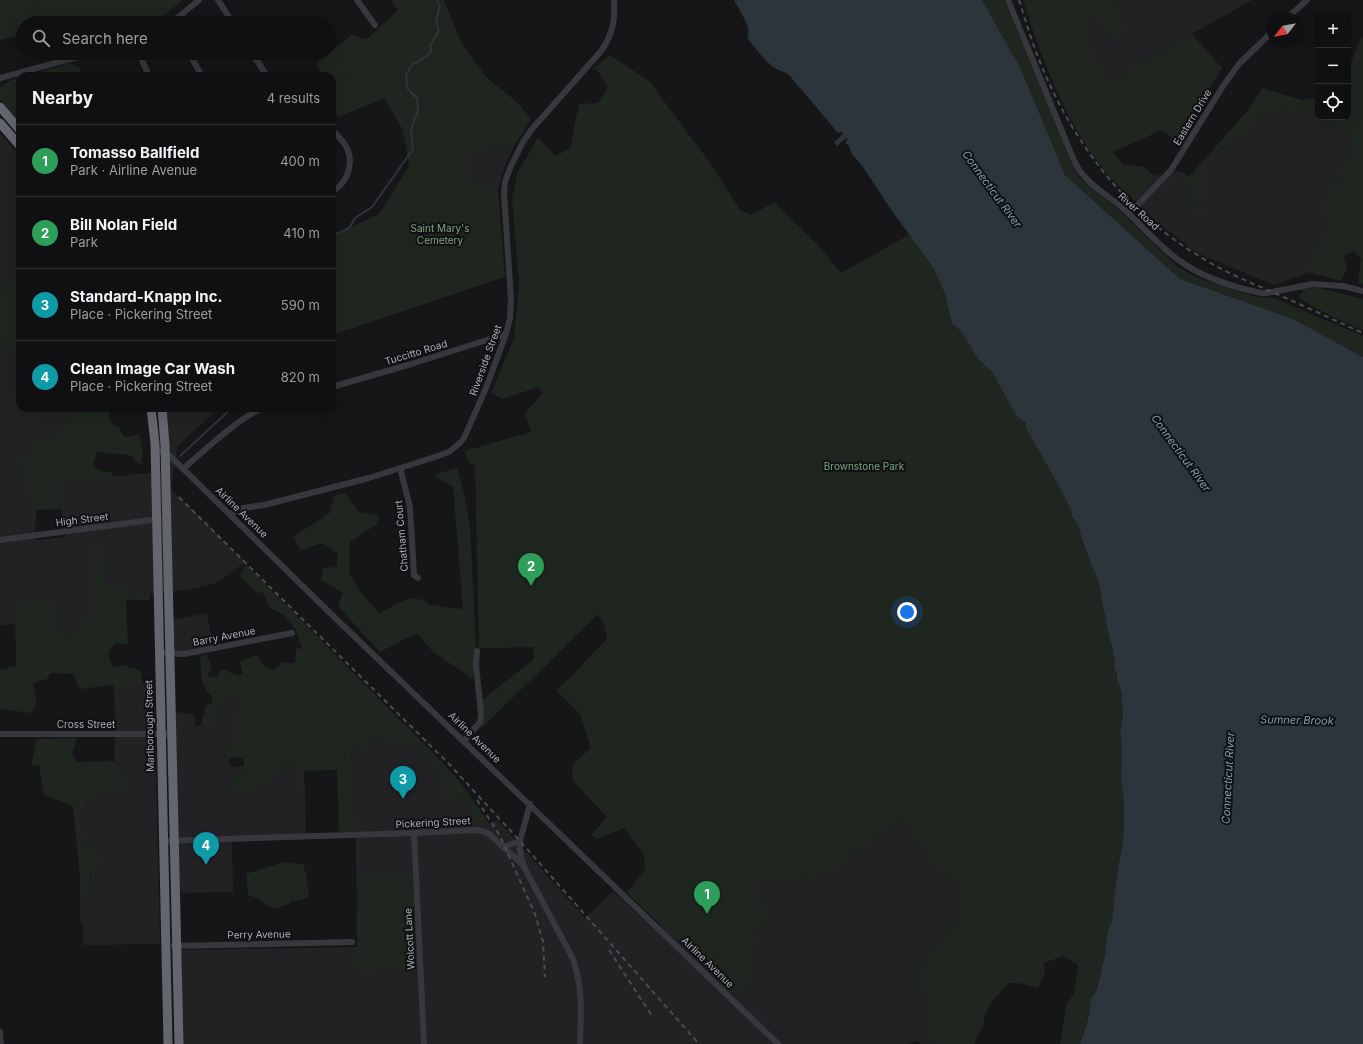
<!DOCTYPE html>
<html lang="en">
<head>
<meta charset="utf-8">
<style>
  body { margin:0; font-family:Inter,sans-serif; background:#1e1e20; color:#f1f3f6 }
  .controls { position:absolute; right:12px; top:12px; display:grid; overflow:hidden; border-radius:8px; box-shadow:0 4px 16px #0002 }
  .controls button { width:36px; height:36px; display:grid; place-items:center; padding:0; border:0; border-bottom:1px solid #303032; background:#101012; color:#f1f3f6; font:20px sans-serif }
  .compass { position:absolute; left:1267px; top:12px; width:36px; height:36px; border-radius:50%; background:#101012; box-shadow:0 4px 16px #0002; rotate:239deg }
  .you { position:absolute; left:907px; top:612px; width:14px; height:14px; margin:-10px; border:3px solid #fff; border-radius:50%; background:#1a73e8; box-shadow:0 0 0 6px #1a73e833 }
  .badge { display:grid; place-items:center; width:26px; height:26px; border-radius:50%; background:#8c9099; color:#fff; font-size:13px; font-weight:700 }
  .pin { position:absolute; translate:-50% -33px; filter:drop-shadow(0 1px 2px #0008) }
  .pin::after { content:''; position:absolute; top:21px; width:14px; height:12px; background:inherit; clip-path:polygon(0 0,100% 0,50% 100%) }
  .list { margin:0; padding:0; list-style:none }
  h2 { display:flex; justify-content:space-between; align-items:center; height:52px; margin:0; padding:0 16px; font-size:17px }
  h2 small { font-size:13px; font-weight:400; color:#9c9d9f }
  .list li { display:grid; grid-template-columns:26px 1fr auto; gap:12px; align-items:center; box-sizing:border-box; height:72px; padding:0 16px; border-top:1px solid #303032 }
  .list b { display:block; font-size:15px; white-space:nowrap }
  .list p { margin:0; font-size:13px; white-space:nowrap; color:#9c9d9f }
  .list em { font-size:13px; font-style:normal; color:#9c9d9f }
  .icon { flex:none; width:22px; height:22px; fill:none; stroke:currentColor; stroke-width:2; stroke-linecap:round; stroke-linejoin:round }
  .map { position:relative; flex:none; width:1363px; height:1044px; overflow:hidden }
  .search { position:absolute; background:#101012; box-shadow:0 4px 16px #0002; left:16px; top:16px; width:320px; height:44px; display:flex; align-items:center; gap:10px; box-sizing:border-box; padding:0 14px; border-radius:22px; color:#9c9d9f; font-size:15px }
  .panel { position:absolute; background:#101012; box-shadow:0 4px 16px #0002; left:16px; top:72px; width:320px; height:340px; border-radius:12px }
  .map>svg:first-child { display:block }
  .built { fill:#222225 }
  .green { fill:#1e261f }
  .water { fill:#2c353c }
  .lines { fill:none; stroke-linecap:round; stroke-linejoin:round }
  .stream { stroke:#2c353c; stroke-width:2 }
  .minor { stroke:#37383d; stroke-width:6 }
  .highway { stroke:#63666e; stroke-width:9 }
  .rail { stroke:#4a4c52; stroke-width:2; stroke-dasharray:5 4; stroke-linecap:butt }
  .labels { text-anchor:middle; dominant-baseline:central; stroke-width:4; stroke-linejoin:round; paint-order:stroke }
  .street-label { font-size:10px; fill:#a8adb8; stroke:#111113 }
  .park-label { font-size:10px; fill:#7fa381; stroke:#111113 }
  .water-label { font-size:11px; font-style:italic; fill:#7f9bb3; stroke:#111113 }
</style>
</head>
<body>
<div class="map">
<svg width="1363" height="1044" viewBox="0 0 1363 1044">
  <rect width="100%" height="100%" fill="#161618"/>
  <g class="built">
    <path d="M1114,0h138l-147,83 -21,-52 9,-24 35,9z"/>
    <path d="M1283,109l35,6v2h7l29,24 -32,68 7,13 -21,50 -4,2 -30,11 -77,-32 -49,-38 -13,-14 20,-25 25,-5 9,6 23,-26 16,-4 21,-16 8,-15z"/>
    <path d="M0,133l20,23v120l-19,15h-1z"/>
    <path d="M470,148l42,2 -9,21 -5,19 -29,-10z"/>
    <path d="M0,342l20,20v46h49l6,6 -16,16v7l-29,4 2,12 -5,43 9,14 -1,30 30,-3 -8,-55 112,-11 -5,-63h55l-41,38 -7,43 74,73 -26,20 -22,6 -26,4 -43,3 -22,-10 -3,-34 -13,-9 3,70 -14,14 -17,9 -5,-5 -4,-31 -38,2 1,23 -16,1z"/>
    <path d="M207,613l6,33 -30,5h-8l-2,-1v-33l4,2z"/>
    <path d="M154,682l6,262 -77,1v-20l-3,-1v-24l8,-5 -2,-9 5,-7 -1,-8 9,-1 -2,-22 -12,-5 -3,-11 1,-22 6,-11 5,-3 30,-5 -5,-23 -2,-2 -3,-77 17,-1v-4z"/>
    <path d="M238,695l5,13 -6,3 -1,27 -4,7 -8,3 1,13h4l1,6 14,-1 1,8 -14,3 -3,19 42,-16v-2l11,-12 14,-2 6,29h4l1,46 -74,3 1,50 -54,1 -4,-181 17,2 4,5 -1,7 17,-2 2,-1v-13z"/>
    <path d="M391,740l19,8 5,-4 27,32 1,14 -1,8 17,-2 5,2 10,21 -24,-1 40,7 7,-6 88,99 28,-27 43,40 6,-5 77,73 7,-13 12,-50 9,-14 -12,-41 40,1 72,-38 36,-25 22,36 38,34 -4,27 -38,50 -4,17 12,31v19l7,5v6h-15l-4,-3 -10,3h-724l-2,-94 176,-3 -1,-115 -5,-82 12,-1 10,-6z"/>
  </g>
  <g class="green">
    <path d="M0,0h183l-20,16 -14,7h-81l-12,-5 -5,5h-28v12l-23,5z"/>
    <path d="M390,0h54l17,42 25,35 32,26 13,16 -19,31 -42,-2 -1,32 29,10 7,87 -173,58v-99l47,-22 30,-48 -6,-36 -19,-32 -46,19 -6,-20v-21h-9l-7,-12 35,-29 16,4 31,-29z"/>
    <path d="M982,0h22l76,178 40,33 58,56 18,10 56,19 22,2 89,38v21l-70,-38 -113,-40 -115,-104 -44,-106z"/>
    <path d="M1023,0h91l14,16 -4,21h-10l-10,-8 -11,-22 -9,24 21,52 87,-49 30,34 -45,73 -15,-11 -49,22 10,13 19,1 13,10 -20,25c-7,-6 -14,-12 -20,-19 -46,-49 -72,-119 -92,-182z"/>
    <path d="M1363,37v247l-5,-1 3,-24 -7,-8 -10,5 3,13 -6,12 -33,-9 20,-50 -6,-13 32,-68 -29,-24h23v-46l12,-31z"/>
    <path d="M610,55l39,26 64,86 27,43 12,5 22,-13 44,43 23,28 68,-38 25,34 4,8 7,17 8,31 8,6 17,28 14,13 34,51 2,9 34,60 10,20v5l6,9 8,25 12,29 11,56 3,10 1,8 2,7 -1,6 3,7v7l2,3 3,12 -1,7 2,4v10l-3,17 2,13 -1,33 3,19v32l-2,16 -5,26 -5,48 -4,10 -3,24 -8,34 -5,7 -2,15 -10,33h-20l6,-39 8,-11 4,-29 -15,-9 -19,7 1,10 -7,15 -20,-5h-9l-14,15 -9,14 -3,14 -9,18h-38v-6l-7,-5v-19l-12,-31 4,-17 38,-50 4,-27 -38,-34 -22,-36 -36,25 -37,28 -35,10 -40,-1 12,41 -9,14 -12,50 -7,13 -113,-107 7,-7 12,-16 -1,-14 -20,-27 -26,11 -7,-4 16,-18 -34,-36 -1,-16 19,-17 -11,-34 -23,-23c7,-10 17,-16 24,-25 8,-9 17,-18 26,-27l-3,-15 -7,-9 -116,114v-28l53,-42 -1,-12 -54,1 -4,-184 -6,1 -4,-14 66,-19 -6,-19 18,-20 -5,-6 -36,12 -11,-6 23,-55 5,-54 -7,-86 5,-25 21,-35 18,18 14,-8 9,-44 19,-1 10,-16 -12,-18 -5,1z"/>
    <path d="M71,63l8,4 3,9h-56z"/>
    <path d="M20,78v45l-20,-24v-11l11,-8z"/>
    <path d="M1262,88l40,12 16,-3v18l-35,-6 -26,7 -7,15 -22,16 -16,4 35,-40z"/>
    <path d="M1201,164l4,12 2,16 -5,9v21l-13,-26 5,-2 -6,-12 -2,1 -4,-10h1l6,4z"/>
    <path d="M20,276v86l-20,-20v-51z"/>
    <path d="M1319,288l44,11v31c-18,-8 -51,-21 -65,-34l5,-3 -2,-4z"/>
    <path d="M69,408h40c0,11 1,16 11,20l2,6 3,3 14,-3 4,21 -2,10 -11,-10 -33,-3 -4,12 5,6 14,3 1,4 -55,5 3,27 -25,1 -9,-14 -7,-42 12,-1 -2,-12 29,-4v-7l16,-16z"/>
    <path d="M457,468l6,21 7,35 6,122 -3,33 -41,-28 -15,-18 -37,19 -42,-46 5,-13 -22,-13 2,-12 14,-1 1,-13 -15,-11 -23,7 -6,-14 36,-23 4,-17 11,-3 14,19 19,3 -1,9 -27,18 -1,31 14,23 17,17 29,-15 15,2 5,5 34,4 -10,-122 -20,-12z"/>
    <path d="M97,541l1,6 5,4 3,33h20l2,11 22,-2v7h-24l2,44 -12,-1 -8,9 4,15 13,-2 4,3 5,-1 3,3h4l2,13 -11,1v4l-18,1 -1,-4 -33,4 -7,-15 -22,-1 -4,6 -14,4 4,20 -6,10 -31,-4v-39l16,-4 -1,-65 38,-2 4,32 5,4 17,-9 14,-14 -3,-70z"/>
    <path d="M246,565l199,200 19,22 26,38h-42l1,-7 25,1 -10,-21 -5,-2 -12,7 -5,-5 1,-8 -1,-14 -27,-32 -5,4 -19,-8 -18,3 -10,6 -12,1 5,82h-17l-2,-62 -33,1 1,22 -4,1 -6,-30 -14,2 -5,9 -6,3v2l-12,6 -3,5 -27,5 3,-19 14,-3 -2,-17 -14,1v3h-4l-1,-13 8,-3 4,-7 1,-27 6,-4 -5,-12 -24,15v13l-2,1 -11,1 5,-19 6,-4v-6c-12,-8 -11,-27 -12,-40l7,-1 5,13 -4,5 1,4h8l4,-7 3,-1 13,7 6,-2 -3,-12 17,-7 8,12 8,3 10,-8 12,1 1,-14 6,-1 -6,-18 -12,-15 -14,-7 -7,-16 -7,1 -16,-18z"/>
    <path d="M77,738l-5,17 6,7 37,-1v-23h2v28l3,1 4,24c-10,2 -22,2 -31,6 -15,7 -11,33 -8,46l12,5 2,22 -9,1c1,11 -4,13 -2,25l-8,4v-22l-7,-72 -29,-11 -5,-29 -8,-1 6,-26z"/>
    <path d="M284,862l19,2 3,10 3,22 -8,4 -11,1 -1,4h-4l-8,4 -10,-3 -7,-7 -12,-4 -2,-21z"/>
    <path d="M408,874l4,9 4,86 -59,2v-95z"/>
  </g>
  <path class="water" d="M734,0h248l39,69 44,106 115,104 113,40 70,38v687h-283c3,-8 13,-38 10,-44l7,-11 8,-34 3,-24 4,-10 5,-48 5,-26 2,-16v-32l-3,-19 1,-33 -2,-13 3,-17v-10l-2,-4 1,-7 -3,-12 -2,-3v-7l-3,-7 1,-6 -2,-7 -1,-8 -3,-10 -11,-56 -12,-29 -8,-25 -6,-9v-5l-10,-20 -35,-62 -1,-3v-4l-9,-7 -25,-44 -14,-13 -17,-28 -9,-7 -7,-30 -11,-25 -44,-61 -27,-41 -11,-13 -3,-8 -4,-3 3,-4 -2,-1 -9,8 -3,-4 9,-8 -2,-3 -3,2 -49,-58c-5,-4 -10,-4 -14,-7 -5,-2 -25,-25 -27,-30 -1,-4 1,-6 0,-10 -1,-6 -11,-22 -14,-28z"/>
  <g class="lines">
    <g class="stream">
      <path d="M332,236l17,-8 6,-10 17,-11 41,-58 -2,-14 1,-8 6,-17 -1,-12 -10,-10 -1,-13 7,-12 5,-1 10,-7 3,-4 -1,-5 9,-16 -3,-8c2,-5 1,-9 4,-15l-3,-7"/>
      <path d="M180,456l52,-48"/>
    </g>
    <g class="minor">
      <path d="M218,0l15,23"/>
      <path d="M357,0l18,25"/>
      <path d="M1008,0l58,141c4,10 8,21 14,30 12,17 31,26 46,40 17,16 32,34 51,48 24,18 55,28 84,34h6l46,-9 29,2 21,5"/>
      <path d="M1287,18l20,-18"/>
      <path d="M171,23l28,-23"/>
      <path d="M139,53l10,23"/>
      <path d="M189,53l13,23"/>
      <path d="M252,53l15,23"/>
      <path d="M0,78l92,-25"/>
      <path d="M332,130c14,13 23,25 15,45 -3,7 -8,13 -15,16"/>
      <path d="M1129,214l42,-44 52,-84 16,-22 34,-33"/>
      <path d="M332,387l76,-22 98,-31"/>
      <path d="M155,452l10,-1 163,160 450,433"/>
      <path d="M400,468l10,39 4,68 4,3"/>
      <path d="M183,469c23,-20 52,-48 79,-61"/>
      <path d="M230,514l13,-6 21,-3 105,-27 66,-21 14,-5 11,-9 4,-5 22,-50 20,-54 4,-16 1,-19 -7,-105 1,-12 6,-16 12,-24 9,-13 70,-79c11,-17 13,-29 12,-50"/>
      <path d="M0,540l159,-21"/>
      <path d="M159,653l25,1 108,-21"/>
      <path d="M0,734h172"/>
      <path d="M464,741l16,-19 1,-9 -5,-48 1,-14"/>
      <path d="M414,833l10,211"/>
      <path d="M163,841l251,-8 63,-3 8,2 4,2 34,31 50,94c10,28 8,56 7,85"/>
      <path d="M504,847l16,-6"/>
      <path d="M523,865l-3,-14v-10l10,-37"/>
      <path d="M174,946l178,-4"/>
      <path d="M0,1032l1,12"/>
    </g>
    <g class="highway">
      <path d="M0,107l20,23"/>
      <path d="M0,123l20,23"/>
      <path d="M151,408l4,35 13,601"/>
      <path d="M162,408l3,37 14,599"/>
    </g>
    <g class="rail">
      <path d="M1019,0c6,19 12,39 19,57 32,82 85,153 161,199 23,15 48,25 73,36 31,13 61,28 91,41"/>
      <path d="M179,497l270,267 71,77 179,203"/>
      <path d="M477,800l23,36 35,78 8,28 2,35"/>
      <path d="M609,950l43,66"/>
    </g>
  </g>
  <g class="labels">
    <g class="street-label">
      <text transform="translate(1192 117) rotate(-59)">Eastern Drive</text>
      <text transform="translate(1139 211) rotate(42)">River Road</text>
      <text transform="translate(416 352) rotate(-17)">Tuccitto Road</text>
      <text transform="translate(485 360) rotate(-70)">Riverside Street</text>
      <text transform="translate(242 512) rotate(44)">Airline Avenue</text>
      <text transform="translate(82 519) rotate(-7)">High Street</text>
      <text transform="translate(401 536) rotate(-95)">Chatham Court</text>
      <text transform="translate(224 636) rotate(-11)">Barry Avenue</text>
      <text x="86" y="724">Cross Street</text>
      <text transform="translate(149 726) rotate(-91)">Marlborough Street</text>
      <text transform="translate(475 737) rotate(44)">Airline Avenue</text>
      <text transform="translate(433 822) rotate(-3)">Pickering Street</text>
      <text transform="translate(259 934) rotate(-1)">Perry Avenue</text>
      <text transform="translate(409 939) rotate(-93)">Wolcott Lane</text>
      <text transform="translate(708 962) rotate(44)">Airline Avenue</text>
    </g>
    <g class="park-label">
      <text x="440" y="228">Saint Mary's<tspan x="440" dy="12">Cemetery</tspan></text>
      <text x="864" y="466">Brownstone Park</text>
    </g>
    <g class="water-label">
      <text transform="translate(992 189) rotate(54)">Connecticut River</text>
      <text transform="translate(1181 453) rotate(54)">Connecticut River</text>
      <text transform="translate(1297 720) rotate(1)">Sumner Brook</text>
      <text transform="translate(1228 778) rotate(-87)">Connecticut River</text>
    </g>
  </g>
</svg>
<div class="controls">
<button>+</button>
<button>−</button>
<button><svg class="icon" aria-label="locate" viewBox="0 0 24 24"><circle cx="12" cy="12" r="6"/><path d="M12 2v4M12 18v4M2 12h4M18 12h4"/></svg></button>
</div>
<svg class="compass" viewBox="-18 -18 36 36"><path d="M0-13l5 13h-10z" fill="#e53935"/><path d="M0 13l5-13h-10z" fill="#9c9d9f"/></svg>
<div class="you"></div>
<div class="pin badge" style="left:707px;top:914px;background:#2e9e5b">1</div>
<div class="pin badge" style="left:531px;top:586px;background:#2e9e5b">2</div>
<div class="pin badge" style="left:403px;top:799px;background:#0f9aa8">3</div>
<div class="pin badge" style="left:206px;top:865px;background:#0f9aa8">4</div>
<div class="search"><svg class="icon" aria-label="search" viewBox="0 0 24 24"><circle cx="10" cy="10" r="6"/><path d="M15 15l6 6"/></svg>Search here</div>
<section class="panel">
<h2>Nearby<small>4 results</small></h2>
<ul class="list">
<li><span class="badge" style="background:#2e9e5b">1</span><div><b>Tomasso Ballfield</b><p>Park · Airline Avenue</p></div><em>400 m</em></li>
<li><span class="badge" style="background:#2e9e5b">2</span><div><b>Bill Nolan Field</b><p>Park</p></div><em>410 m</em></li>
<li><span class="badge" style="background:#0f9aa8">3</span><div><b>Standard-Knapp Inc.</b><p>Place · Pickering Street</p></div><em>590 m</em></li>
<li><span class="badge" style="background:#0f9aa8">4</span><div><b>Clean Image Car Wash</b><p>Place · Pickering Street</p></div><em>820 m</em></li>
</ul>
</section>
</div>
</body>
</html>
